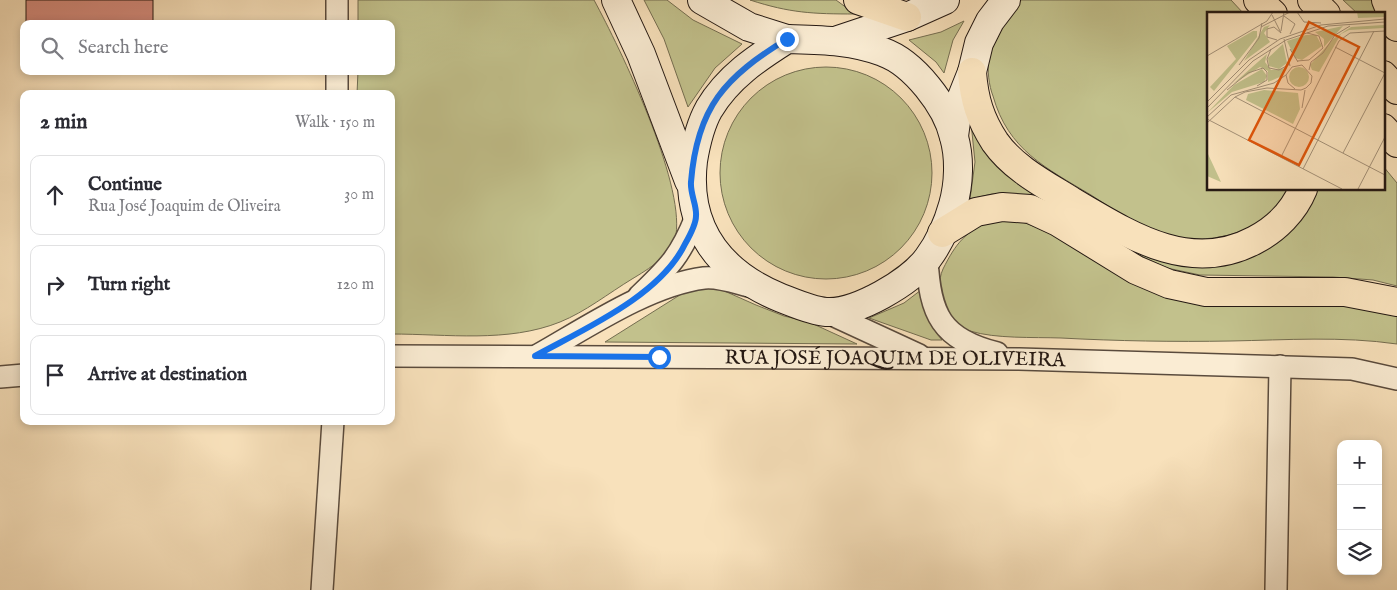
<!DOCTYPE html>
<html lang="en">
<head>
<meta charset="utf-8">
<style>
  body { margin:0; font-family:"IM FELL English",serif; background:#f7f7f7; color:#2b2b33 }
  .controls { position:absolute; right:15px; bottom:15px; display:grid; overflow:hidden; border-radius:10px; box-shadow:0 2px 8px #0003 }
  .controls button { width:45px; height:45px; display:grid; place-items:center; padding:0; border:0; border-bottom:1px solid #e1e1e2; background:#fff; color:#2b2b33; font:25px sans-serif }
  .stop { position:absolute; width:15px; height:15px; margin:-11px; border:4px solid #1a73e8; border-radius:50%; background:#fff }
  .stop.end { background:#1a73e8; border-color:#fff; box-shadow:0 1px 5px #0008 }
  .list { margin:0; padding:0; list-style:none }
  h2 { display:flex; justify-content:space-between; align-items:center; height:65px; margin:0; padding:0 20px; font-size:21px }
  h2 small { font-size:16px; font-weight:400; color:#7c7c81 }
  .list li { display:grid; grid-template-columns:32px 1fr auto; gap:15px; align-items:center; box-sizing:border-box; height:80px; margin:0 10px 10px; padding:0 10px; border:1px solid #e1e1e2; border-radius:10px }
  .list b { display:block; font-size:19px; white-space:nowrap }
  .list p { margin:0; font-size:16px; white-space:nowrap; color:#7c7c81 }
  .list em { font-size:16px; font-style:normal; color:#7c7c81 }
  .icon { flex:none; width:28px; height:28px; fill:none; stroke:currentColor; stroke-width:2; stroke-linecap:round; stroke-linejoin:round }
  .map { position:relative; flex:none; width:1397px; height:590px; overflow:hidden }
  .search { position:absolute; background:#fff; box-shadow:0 2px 8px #0003; left:20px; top:20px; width:375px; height:55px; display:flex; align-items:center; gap:12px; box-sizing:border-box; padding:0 18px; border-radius:10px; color:#7c7c81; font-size:19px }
  .panel { position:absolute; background:#fff; box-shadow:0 2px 8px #0003; left:20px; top:90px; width:375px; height:335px; border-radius:10px }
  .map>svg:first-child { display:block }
  .green { fill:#c2c18c; stroke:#746d50 }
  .building { fill:#d68c7e; stroke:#251913 }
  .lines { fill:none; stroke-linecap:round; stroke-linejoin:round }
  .minor-casing { stroke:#5a4b3d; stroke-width:24 }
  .secondary-casing { stroke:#251913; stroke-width:30 }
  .motorway-casing { stroke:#251913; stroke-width:30 }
  .minor { stroke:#faecd3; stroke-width:21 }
  .secondary { stroke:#faecd3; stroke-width:28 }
  .motorway { stroke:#f8e1bb; stroke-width:28 }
  .route { stroke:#1a73e8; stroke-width:6 }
  .labels { text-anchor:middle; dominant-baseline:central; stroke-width:4.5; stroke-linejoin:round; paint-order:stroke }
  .street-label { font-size:20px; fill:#251913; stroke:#faecd3 }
  .inset-road { fill:none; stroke:#a49178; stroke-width:1 }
  .view { fill:#de560c; fill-opacity:0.15; stroke:#de560c; stroke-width:2.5 }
  .inset-edge { fill:none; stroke:#251913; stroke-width:2.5 }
</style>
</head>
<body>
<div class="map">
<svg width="1397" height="590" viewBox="0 0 1397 590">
  <rect width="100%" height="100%" fill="#f8e1bb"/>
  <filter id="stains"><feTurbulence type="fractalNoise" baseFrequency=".004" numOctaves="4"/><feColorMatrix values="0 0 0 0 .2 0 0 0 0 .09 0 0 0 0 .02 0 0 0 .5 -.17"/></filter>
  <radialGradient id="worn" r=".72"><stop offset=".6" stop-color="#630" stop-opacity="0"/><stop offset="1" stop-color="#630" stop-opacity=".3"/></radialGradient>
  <g class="green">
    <path d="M358,0h236c27,50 90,180 82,235 -2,19 -29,35 -44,44 -23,14 -47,33 -72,43 -52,21 -113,12 -169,12v-240h-34l1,-23h33v-47h-33z"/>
    <path d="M644,0h23l26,20 49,24 -27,24 -27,39 -24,-68z"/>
    <path d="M750,0h86l19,14c-42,0 -65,-1 -105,-14z"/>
    <path d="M1021,0h210l13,14h-36v175h80c-22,46 -82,59 -128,44 -25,-8 -47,-24 -69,-38 -45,-27 -83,-45 -98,-99 -4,-10 -6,-26 -4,-37 3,-23 19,-41 32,-59z"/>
    <path d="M1343,0h30l7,14h-22z"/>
    <path d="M964,21l-11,19 -9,33 -8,-11 -27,-22 32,-8z"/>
    <circle cx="826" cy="173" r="106"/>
    <path d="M970,113l73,82 -51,-1 -22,5 5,-37z"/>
    <path d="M1383,166l14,17v103l-24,-6 -40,-3 -133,-2 -33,-7 -41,-19 39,11 136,-42 16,-29h66z"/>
    <path d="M992,220l28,1 18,7 19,9 67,41 227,27 46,11v28c-55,-8 -111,-4 -166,-3 -57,1 -114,0 -170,-3 -28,-1 -65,1 -91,-7 -23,-7 -37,-40 -27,-62 13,-26 22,-37 49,-49z"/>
    <path d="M701,288l19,1 36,16 28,11 25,6 48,22 -252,-2 78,-49z"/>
    <path d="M921,290c4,20 8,35 21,50h-11l-62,-22 35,-15z"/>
  </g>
  <rect class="building" x="26" y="0" width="127" height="24"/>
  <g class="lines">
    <g class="minor-casing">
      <g id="minor">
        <path d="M337,24v-24"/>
        <path d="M337,94v-23"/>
        <path d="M927,259c3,56 14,80 70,94"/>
        <path d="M639,296c30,-29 41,-39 57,-79"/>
        <path d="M826,312l93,43"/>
        <path d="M538,355c48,-27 111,-70 166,-77 15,-2 35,6 49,9"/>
        <path id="s1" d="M391,356l628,3 333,10 45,10"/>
        <path d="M0,377l24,-2"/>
        <path d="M322,590l11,-169"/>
        <path d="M1276,590l4,-224"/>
      </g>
    </g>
    <g class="secondary-casing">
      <g id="secondary">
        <path d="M616,0l25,54 48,127"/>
        <path d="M702,0l47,27 38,12"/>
        <path d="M787,39c33,1 65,1 96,13 31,11 64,54 71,85 6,21 5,47 -1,68 -5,18 -14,38 -25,53 -17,24 -72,56 -102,54 -14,-1 -32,-9 -45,-14 -61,-25 -96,-69 -88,-137 3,-18 7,-36 16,-52 19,-32 48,-51 78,-70z"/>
        <path d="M838,40l69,-23 38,-17"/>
        <path d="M954,136l4,-29 14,-35 7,-29 11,-22 16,-21"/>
      </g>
    </g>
    <g class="motorway-casing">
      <g id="motorway">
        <path d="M858,0l49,17"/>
        <path d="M1258,0l15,14"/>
        <path d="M1312,0l14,14"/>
        <path d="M1386,0l11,27"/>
        <path d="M972,72c2,27 8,47 23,70 19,27 51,43 78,60 56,33 117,73 182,38 21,-11 39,-29 48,-51"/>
        <path d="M1383,75l14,15"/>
        <path d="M1383,128l14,15"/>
        <path d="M942,233l34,-21 26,-5 28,2 28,13 78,48 33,14 37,8h139l52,10"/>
      </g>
    </g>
    <use href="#minor" class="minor"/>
    <use href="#secondary" class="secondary"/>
    <use href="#motorway" class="motorway"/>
  </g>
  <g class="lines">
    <path class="route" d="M659,357l-124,-1c49,-27 125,-60 150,-112 4,-7 11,-20 11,-28 1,-11 -6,-22 -5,-34 6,-75 34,-105 96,-143"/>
  </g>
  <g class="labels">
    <g class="street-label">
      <text stroke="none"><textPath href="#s1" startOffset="504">RUA JOSÉ JOAQUIM DE OLIVEIRA</textPath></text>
    </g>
  </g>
  <g transform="translate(1207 12)">
    <rect width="178" height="178" fill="#f8e1bb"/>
    <path d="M150,0h27v5l-26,1zM63,13l-6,8 6,9 -26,19 20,-34zM177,13v3l-35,2 -8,4 -22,38 -7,-2 -2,-5 23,-26 18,-12zM136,14l-19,21v-8l-9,-7zM46,19h4v6l-43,54 -4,-4 26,-28 -9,-13zM99,23h10l6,11 -20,14 -7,-2 -8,-17zM76,32l4,19 -8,6 -10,-3 -1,-8zM60,42l-2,8 6,8 16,-2 -5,8 -14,6v-11l-8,-4 -27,17zM82 65a10 10 0 1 1 20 0a10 10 0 1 1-20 0ZM55,57l5,7 -3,6 -32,10 -25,21 27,-28zM57,78l34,3 2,16 -7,15 -47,-24 2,-6zM0,141l1,1 13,28 -14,-6z" fill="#c2c18c"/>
    <path class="inset-road" d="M90,0l7,10 17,1M65,3l9,18M77,4l11,8 -5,10M54,15l29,-15M74,19l3,-19M77,27l6,27M70,28l-10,-3v-8l7,-2 7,6M128,35l50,26M64,37l-4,10 2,9 10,2 11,-6M83,37l8,13M0,44l60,-35 6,-9M90,49l12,-1 14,-12 -4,-12 -12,-3M32,53l20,-27 3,-15M102,58l2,-8 12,-9 12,-18 15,-9M20,78l21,-17 15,-5 4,4v8l-10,6M28,85l150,78M0,90l42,-42 31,-21 41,-14 64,-6M0,96l46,-47 33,-21 42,-14 57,-4M95,96l3,-18M0,105l24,-22 43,-12 12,-8M0,107l135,70M0,111l28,-26 10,-5 22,-4 34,2 5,-2 5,-5 1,-7 -10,-11 -10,2 -6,8 2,8 7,6M136,141l42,-80M74,145l58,-116 11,-8 35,-2M96,157l71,-138M151,177l27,-52"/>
    <path class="view" d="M102,10l50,25 -60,118 -50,-25z"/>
    <rect width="178" height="178" class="inset-edge"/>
  </g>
  <rect width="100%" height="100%" filter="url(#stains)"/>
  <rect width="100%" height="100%" fill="url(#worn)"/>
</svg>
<div class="controls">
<button>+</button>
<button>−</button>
<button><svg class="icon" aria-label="layers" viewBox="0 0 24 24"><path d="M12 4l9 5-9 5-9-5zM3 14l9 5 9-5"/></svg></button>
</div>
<div class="stop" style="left:659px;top:357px"></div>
<div class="stop end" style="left:787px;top:39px"></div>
<div class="search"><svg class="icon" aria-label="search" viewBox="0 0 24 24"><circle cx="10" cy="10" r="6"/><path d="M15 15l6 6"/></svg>Search here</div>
<section class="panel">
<h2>2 min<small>Walk · 150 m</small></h2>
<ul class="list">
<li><svg class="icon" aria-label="ahead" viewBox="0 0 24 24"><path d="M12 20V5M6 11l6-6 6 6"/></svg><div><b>Continue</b><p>Rua José Joaquim de Oliveira</p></div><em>30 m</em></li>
<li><svg class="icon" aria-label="right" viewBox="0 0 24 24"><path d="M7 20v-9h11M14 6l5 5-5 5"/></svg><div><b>Turn right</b></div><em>120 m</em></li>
<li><svg class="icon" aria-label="arrive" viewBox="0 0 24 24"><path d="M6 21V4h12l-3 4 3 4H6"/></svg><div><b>Arrive at destination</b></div></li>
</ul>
</section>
</div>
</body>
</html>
